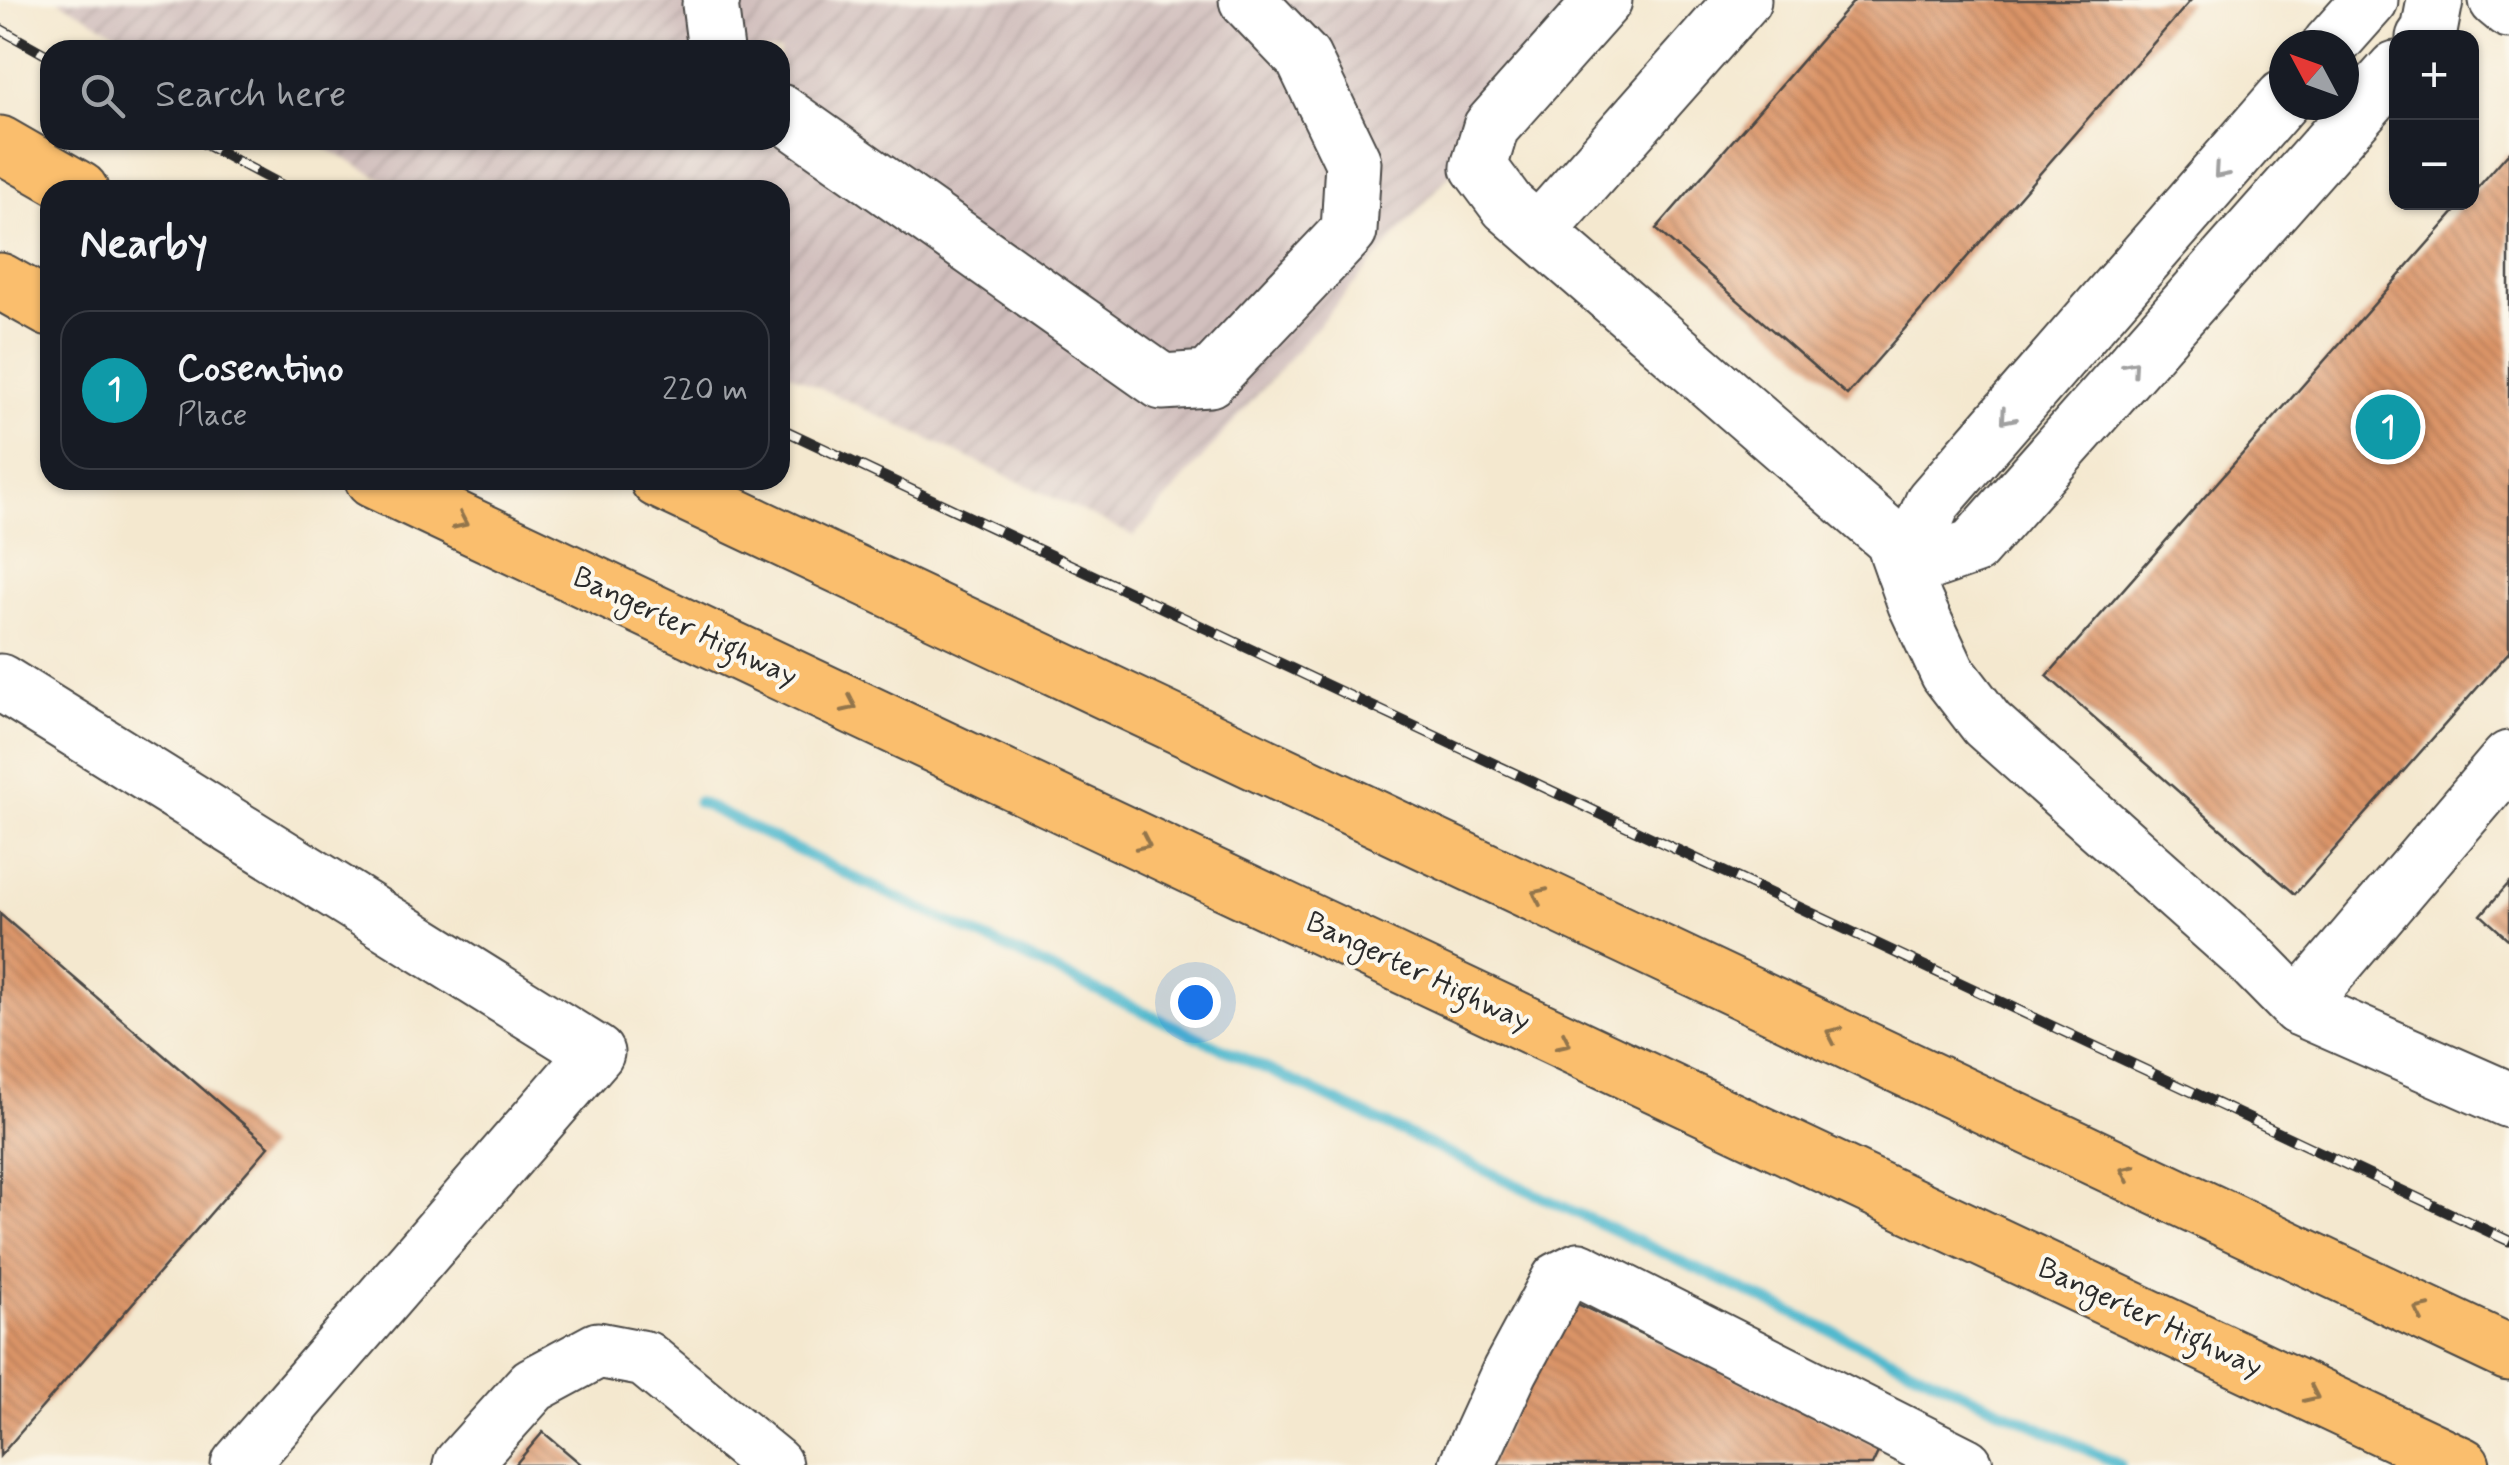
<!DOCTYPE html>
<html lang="en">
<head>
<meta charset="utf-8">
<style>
  body { margin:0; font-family:Mynerve,sans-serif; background:#20242c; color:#f1f3f6 }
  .controls { position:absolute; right:30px; top:30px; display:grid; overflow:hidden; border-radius:20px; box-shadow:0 2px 8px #0004 }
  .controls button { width:90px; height:90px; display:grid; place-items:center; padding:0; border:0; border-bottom:2px solid #363941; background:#171b24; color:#f1f3f6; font:50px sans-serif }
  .compass { position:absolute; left:2269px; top:30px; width:90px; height:90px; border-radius:50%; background:#171b24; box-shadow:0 2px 8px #0004; rotate:311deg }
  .you { position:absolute; left:1195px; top:1002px; width:35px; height:35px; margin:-25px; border:8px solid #fff; border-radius:50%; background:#1a73e8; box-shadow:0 0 0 15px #1a73e833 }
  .badge { display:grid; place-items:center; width:65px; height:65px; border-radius:50%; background:#db2777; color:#fff; font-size:32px; font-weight:700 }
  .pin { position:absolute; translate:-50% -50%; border:5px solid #fff; box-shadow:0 2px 10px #0006 }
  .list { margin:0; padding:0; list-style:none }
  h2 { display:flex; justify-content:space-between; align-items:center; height:130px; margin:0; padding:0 40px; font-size:42px }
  h2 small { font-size:32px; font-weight:400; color:#9ea1a6 }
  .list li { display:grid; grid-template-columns:65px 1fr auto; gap:30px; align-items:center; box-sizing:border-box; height:160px; margin:0 20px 20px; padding:0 20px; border:2px solid #363941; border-radius:30px }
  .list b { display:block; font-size:38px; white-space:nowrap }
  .list p { margin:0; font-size:32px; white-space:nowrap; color:#9ea1a6 }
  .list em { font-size:32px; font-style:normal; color:#9ea1a6 }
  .icon { flex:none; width:55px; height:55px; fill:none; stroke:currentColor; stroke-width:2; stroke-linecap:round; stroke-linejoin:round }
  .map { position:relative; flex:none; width:2509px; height:1465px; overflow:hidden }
  .search { position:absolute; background:#171b24; box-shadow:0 2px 8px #0004; left:40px; top:40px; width:750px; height:110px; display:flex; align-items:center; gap:25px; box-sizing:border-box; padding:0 35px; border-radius:30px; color:#9ea1a6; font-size:38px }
  .panel { position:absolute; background:#171b24; box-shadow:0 2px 8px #0004; left:40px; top:180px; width:750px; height:310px; border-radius:30px }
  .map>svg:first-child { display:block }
  .industrial { fill:url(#industrial-furrows) }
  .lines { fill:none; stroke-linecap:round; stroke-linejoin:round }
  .stream { stroke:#51b9ce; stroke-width:11 }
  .building { fill:url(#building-back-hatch) }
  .minor-casing { stroke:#494744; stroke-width:59 }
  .highway-casing { stroke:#494744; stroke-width:59 }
  .minor { stroke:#fff; stroke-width:55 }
  .highway { stroke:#fabe6d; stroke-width:55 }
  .rail-casing { stroke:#2b2b2b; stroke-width:11 }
  .rail { stroke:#fbf7ec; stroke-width:8; stroke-dasharray:22; stroke-linecap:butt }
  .oneway { stroke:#a0a0a0 }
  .oneway2 { stroke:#92744c }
  .labels { text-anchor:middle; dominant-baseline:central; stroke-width:8; stroke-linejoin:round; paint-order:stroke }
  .street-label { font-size:30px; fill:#2b2b2b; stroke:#fbf7ec }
</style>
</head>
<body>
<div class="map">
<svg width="2509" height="1465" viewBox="0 0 2509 1465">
  <defs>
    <pattern id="industrial-furrows" width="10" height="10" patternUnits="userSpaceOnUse" patternTransform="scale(2.5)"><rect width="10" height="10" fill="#d1bfbd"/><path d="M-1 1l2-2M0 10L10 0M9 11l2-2" fill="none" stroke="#b4a4a3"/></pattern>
    <pattern id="building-back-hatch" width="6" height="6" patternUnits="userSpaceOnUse" patternTransform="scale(2.5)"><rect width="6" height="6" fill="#db9468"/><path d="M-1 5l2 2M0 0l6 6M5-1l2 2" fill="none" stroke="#b27956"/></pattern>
  </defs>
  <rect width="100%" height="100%" fill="#fbf7ec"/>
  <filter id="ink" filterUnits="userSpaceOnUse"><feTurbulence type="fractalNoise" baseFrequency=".01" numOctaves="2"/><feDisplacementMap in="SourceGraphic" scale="20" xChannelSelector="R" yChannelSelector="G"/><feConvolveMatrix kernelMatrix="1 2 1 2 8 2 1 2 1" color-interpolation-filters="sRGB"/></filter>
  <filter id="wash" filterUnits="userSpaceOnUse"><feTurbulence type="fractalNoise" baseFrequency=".0048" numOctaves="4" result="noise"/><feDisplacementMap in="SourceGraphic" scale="40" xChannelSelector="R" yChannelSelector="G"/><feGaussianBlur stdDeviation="2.25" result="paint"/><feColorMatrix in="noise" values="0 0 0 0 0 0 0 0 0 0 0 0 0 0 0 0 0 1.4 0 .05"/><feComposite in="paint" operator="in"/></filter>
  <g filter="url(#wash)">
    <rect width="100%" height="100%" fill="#f4e8cf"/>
    <path class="industrial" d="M58,0h1544l-468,536 -354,-167v-179h-378l-91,-50h469v-90h-633z"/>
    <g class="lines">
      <path class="stream" d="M698,802l159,77 1263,586"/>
    </g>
    <g id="blocks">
      <g class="building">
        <path d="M1855,0h336l-344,395 -191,-166z"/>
        <path d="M2509,152v500l-214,242 -248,-218 417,-474h8v-8z"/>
        <path d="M2509,883v57l-28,-25z"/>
        <path d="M0,914l269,232 -269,310z"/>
        <path d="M1567,1299l314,147 -9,19h-383z"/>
        <path d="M543,1432l39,33h-67z"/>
      </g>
    </g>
  </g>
  <g filter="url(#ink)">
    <use href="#blocks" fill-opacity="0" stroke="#494744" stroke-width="2.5"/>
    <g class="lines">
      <g class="minor-casing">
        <g id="minor">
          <path d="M712,0l-2,4 6,46"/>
          <path d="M1604,0l-113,127 -12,40 29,39 385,334 22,62 33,71 39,51 262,233 49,50 211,93"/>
          <path d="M2497,0l12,10"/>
          <path d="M2424,38l5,-6 6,-32"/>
          <path d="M2330,45l40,-45"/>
          <path d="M2284,98l-351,404 -29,69 69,-24 423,-478"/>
          <path d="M780,112l382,270 47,-3 140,-148 4,-69 -50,-104 -56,-58"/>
          <path d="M1538,232l205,-232"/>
          <path d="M0,682l596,371 -357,412"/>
          <path d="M2298,1007l211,-248"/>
          <path d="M461,1465l72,-80 65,-35 47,9 129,106"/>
          <path d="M1467,1465l43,-94 49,-91 20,-10 386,195"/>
        </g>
      </g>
      <g class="highway-casing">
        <g id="highway">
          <path d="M0,144l80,46"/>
          <path d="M0,281l50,28"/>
          <path d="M373,480l2089,985"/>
          <path d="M658,480l1851,873"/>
        </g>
      </g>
      <use href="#minor" class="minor"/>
      <use href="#highway" class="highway"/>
      <g class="rail-casing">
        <g id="rail">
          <path d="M0,29l50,28"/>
          <path d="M197,140l94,50"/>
          <path d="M780,428l1729,813"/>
        </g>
      </g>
      <use href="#rail" class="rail"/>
    </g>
    <defs><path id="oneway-chevron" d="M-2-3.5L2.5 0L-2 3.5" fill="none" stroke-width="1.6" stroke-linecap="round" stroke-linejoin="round" transform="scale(2.5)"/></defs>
    <g class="oneway">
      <use href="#oneway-chevron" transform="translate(2220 172) rotate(131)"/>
      <use href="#oneway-chevron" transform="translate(2132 367) rotate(-49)"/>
      <use href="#oneway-chevron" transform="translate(2007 417) rotate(131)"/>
    </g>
    <g class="oneway2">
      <use href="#oneway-chevron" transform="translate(461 522) rotate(25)"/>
      <use href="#oneway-chevron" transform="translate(850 705) rotate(25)"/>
      <use href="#oneway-chevron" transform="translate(1144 843) rotate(25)"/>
      <use href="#oneway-chevron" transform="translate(1539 895) rotate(-155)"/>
      <use href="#oneway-chevron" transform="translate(1833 1034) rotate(-155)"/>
      <use href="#oneway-chevron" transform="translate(1564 1042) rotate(25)"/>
      <use href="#oneway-chevron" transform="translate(2127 1172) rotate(-155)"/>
      <use href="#oneway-chevron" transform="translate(2421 1311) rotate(-155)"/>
      <use href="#oneway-chevron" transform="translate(2312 1395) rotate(25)"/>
    </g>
  </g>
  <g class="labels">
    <g class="street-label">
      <text transform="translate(685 627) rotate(25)">Bangerter Highway</text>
      <text transform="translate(1418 972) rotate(25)">Bangerter Highway</text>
      <text transform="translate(2150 1318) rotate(25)">Bangerter Highway</text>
    </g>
  </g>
</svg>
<div class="controls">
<button>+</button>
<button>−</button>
</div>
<svg class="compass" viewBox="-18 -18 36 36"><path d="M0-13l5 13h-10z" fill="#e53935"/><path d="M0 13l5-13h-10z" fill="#9ea1a6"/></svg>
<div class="you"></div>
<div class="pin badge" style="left:2388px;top:427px;background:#0f9aa8">1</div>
<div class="search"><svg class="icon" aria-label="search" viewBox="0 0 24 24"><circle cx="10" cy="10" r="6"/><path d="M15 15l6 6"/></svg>Search here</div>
<section class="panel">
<h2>Nearby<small></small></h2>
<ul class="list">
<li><span class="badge" style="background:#0f9aa8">1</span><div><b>Cosentino</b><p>Place</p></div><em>220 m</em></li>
</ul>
</section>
</div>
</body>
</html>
